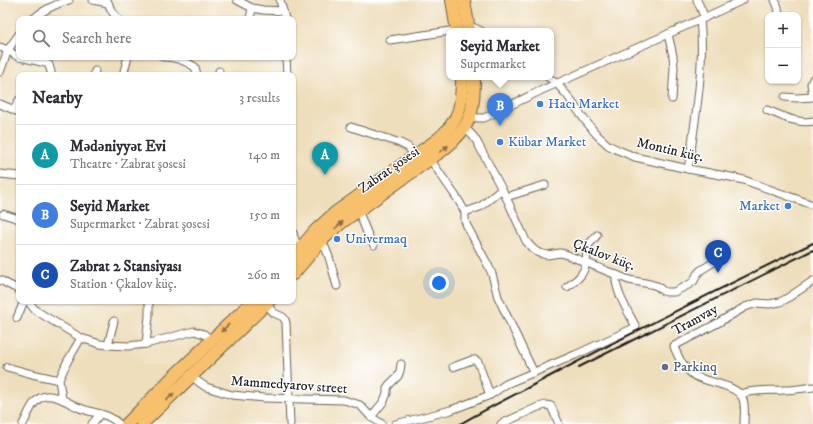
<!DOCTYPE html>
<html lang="en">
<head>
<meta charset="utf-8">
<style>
  body { margin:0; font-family:"IM FELL DW Pica",serif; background:#f2f2f3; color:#2b2b33 }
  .controls { position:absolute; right:12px; top:12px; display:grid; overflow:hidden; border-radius:8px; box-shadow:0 1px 3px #0004 }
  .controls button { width:36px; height:36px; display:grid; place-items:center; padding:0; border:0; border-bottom:1px solid #e1e1e2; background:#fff; color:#2b2b33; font:20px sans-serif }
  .you { position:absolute; left:439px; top:283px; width:14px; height:14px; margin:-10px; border:3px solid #fff; border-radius:50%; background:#1a73e8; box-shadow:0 0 0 6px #1a73e833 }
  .badge { display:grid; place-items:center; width:26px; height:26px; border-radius:50%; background:#ea580c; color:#fff; font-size:13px; font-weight:700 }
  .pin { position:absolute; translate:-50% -33px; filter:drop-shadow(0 1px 2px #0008) }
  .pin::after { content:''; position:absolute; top:21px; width:14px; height:12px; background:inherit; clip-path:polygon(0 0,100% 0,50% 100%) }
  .popup { position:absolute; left:446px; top:28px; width:108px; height:52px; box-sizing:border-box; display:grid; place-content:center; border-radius:8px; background:#fff; filter:drop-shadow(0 1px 3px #0005); font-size:13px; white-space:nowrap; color:#7c7c81 }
  .popup b { font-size:15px; color:#2b2b33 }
  .popup::after { content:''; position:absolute; left:50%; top:100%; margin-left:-8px; border:8px solid transparent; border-top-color:#fff }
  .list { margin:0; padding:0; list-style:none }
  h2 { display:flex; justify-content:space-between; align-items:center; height:52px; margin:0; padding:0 16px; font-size:17px }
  h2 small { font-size:13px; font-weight:400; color:#7c7c81 }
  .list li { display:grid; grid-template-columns:26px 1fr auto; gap:12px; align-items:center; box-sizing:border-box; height:60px; padding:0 16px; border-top:1px solid #e1e1e2 }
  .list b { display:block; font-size:15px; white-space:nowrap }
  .list p { margin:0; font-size:13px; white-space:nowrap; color:#7c7c81 }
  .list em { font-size:13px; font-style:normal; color:#7c7c81 }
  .icon { flex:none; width:22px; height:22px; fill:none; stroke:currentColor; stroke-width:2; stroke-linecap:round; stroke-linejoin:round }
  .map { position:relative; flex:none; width:813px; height:424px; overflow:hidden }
  .search { position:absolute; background:#fff; box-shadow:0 1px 3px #0004; left:16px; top:16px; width:280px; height:44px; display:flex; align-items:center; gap:10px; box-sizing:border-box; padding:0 14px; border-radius:8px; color:#7c7c81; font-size:15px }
  .panel { position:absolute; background:#fff; box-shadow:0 1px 3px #0004; left:16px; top:72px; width:280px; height:232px; border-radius:8px }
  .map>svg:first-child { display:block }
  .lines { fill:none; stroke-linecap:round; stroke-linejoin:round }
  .street-casing { stroke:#666054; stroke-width:9 }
  .primary-casing { stroke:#666054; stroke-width:14 }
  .street { stroke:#fff; stroke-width:7 }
  .primary { stroke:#f7c06c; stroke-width:12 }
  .rail { stroke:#1c1c1c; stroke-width:2 }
  .oneway { fill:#8a6e44 }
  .shop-dot { fill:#3f7fe0; stroke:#fff; stroke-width:1.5 }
  .service-dot { fill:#5c6f8a; stroke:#fff; stroke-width:1.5 }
  .labels { text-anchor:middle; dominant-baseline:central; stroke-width:3; stroke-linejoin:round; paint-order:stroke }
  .shop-label { font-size:14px; fill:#366cbe; stroke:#fff; text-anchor:start }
  .street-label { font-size:14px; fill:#1c1c1c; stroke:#fff }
  .service-label { font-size:14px; fill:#4e5e75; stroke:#fff; text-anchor:start }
</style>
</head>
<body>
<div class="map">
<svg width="813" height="424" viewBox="0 0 813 424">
  <rect width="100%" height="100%" fill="#fff"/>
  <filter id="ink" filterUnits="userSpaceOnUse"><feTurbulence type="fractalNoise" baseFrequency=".025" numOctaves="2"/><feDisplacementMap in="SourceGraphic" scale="8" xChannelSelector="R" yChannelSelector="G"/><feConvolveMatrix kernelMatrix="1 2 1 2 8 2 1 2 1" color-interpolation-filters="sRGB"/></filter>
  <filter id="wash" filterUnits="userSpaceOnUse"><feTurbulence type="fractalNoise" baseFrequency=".012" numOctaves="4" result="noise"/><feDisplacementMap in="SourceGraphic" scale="16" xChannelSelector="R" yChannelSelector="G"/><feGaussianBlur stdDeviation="0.9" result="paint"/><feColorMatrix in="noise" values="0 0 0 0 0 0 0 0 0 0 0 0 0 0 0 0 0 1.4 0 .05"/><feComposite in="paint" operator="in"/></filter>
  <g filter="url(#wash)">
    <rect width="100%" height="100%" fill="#eedebc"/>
  </g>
  <g filter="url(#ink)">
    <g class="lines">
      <g class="street-casing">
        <g id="street">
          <path d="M93,0l15,3"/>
          <path d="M107,0l4,10 7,9"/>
          <path d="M237,0l15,8 11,2 20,1"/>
          <path d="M280,0l5,19"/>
          <path d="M697,0l8,18"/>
          <path d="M775,0l3,7 1,8"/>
          <path d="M33,19c10,-9 23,-15 36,-19"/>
          <path d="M250,19l2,-11"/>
          <path d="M469,27l6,1 6,3"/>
          <path d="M668,34l5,22 1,12 -2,31"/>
          <path d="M390,40l67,-10"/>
          <path d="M0,47l8,3 7,5 4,2"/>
          <path d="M20,57l26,6 3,2 2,7"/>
          <path d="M163,57c11,0 23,4 32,10l2,8"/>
          <path d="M286,57l1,18"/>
          <path d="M0,72l8,-22 11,-16"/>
          <path d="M94,75l1,-4"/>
          <path d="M123,75l5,-18"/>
          <path d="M218,75l1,-4"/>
          <path d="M548,77l9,7 10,11 17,24 13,16 11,10 10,5 17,7 53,12 38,7 18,4 69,25"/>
          <path d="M813,79l-2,5 2,12"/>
          <path d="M785,97l12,1 16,-1"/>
          <path d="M0,104l19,8"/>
          <path d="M14,110l5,-10"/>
          <path d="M767,110c15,6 30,14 46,11"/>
          <path d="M470,117l9,1h5l58,-28 126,-56 75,-34"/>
          <path d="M351,127l49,16 8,4 7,9"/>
          <path d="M465,128l8,8 4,6 29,55 20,44 6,7 5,4 6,2 4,1 13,-2 5,1 64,26 21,4 7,2 6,5 4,1h7l16,-8 4,-3 3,-7 4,-4 18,-11"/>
          <path d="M430,159l29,42 6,11v9l2,5 22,41 3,7 6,23 36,76"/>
          <path d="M688,169c4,-23 7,-47 10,-71 3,-27 5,-51 2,-78"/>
          <path d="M0,174l19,2"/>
          <path d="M506,197l39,-12"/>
          <path d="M358,210l10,25 6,10"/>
          <path d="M465,212l15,-5 22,-18"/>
          <path d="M3,214l16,5"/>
          <path d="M293,233l2,7 5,8"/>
          <path d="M322,240l7,17 8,29"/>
          <path d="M0,280l19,10"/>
          <path d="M567,287c10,-7 18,-13 19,-26 1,-4 0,-8 1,-13 2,-5 7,-9 10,-13"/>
          <path d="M28,301l7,9 13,8 33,20 19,6 8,1 20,1 18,-2 48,-13 10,3 8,6"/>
          <path d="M266,304l8,9 9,4 2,3 1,3 4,101"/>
          <path d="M17,318l7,-17"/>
          <path d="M146,344l3,-28v-15"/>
          <path d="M108,345l6,-24"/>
          <path d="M7,367l25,7 27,6"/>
          <path d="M453,367l19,-7h3l3,2 12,33"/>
          <path d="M191,376l9,7 6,4 26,8 32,3 80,2 16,5 11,12 11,7"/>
          <path d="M740,394c15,-5 29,-3 44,-4 10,0 20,-2 29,-3"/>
          <path d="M62,399l-3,-19 8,-18 14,-24"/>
          <path d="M371,417l13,-16 3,-8v-5l2,-3 9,-9 2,-5 1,-7"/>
          <path d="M23,424c5,-9 9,-23 19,-27 11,-5 28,7 38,11 14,6 27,4 39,16"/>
          <path d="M92,424l8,-10"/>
          <path d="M395,424l29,-7 27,-7 16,-6 23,-9 16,-11 69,-29 61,-28c-7,-14 -22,-37 -20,-52"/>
          <path d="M501,424l37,-17 8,-2 5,1 8,18"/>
          <path d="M744,424c0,-9 2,-20 -2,-27 -6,-12 -36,-15 -47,-21 -7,-4 -11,-11 -15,-16 -2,-5 -5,-9 -6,-14l42,-22 29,-17 12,-4 12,1 11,-2 6,-3 27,-18"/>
        </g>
      </g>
      <g class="primary-casing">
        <g id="primary">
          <path d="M452,0l5,31"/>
          <path d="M464,0l5,31"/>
          <path d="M293,257l23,-27 19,-17 102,-73c23,-19 25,-34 25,-63"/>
          <path d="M293,274l29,-34 20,-18 102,-73c28,-23 30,-37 30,-72"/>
          <path d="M127,424l46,-47 80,-76"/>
          <path d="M142,424l127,-123"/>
        </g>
      </g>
      <use href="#street" class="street"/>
      <use href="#primary" class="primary"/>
      <g class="rail">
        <path d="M579,367l234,-117"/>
        <path d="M460,424c31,-18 64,-34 96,-51 85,-45 171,-88 257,-130"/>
      </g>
    </g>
    <defs><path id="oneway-solid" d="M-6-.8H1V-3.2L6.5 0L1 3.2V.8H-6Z"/></defs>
    <g class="oneway">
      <use href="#oneway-solid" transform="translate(444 149) rotate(-38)"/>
      <use href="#oneway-solid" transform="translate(339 225) rotate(-42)"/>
      <use href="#oneway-solid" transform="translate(225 328) rotate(136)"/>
      <use href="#oneway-solid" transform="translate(170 397) rotate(-44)"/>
    </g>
  </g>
  <g class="shop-dot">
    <circle cx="540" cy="104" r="4"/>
    <circle cx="500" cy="142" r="4"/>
    <circle cx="788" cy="206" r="4"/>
    <circle cx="337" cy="239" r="4"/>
  </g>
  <circle class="service-dot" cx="665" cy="367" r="4"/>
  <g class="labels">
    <g class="shop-label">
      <text x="548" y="104">Hacı Market</text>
      <text x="508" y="142">Kübar Market</text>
      <text x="780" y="206" text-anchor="end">Market</text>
      <text x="345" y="239">Univermaq</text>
    </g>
    <g class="street-label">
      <text transform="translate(670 150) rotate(13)">Montin küç.</text>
      <text transform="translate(389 170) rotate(-35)">Zabrat şosesi</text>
      <text transform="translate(604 255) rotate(21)">Çkalov küç.</text>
      <text transform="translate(695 320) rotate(-29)">Tramvay</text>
      <text transform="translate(289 385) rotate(4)">Mammedyarov street</text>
    </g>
    <g class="service-label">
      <text x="673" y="367">Parkinq</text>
    </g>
  </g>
</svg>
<div class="controls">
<button>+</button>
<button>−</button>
</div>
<div class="you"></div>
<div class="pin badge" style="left:325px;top:175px;background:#0f9aa8">A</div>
<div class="pin badge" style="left:500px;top:126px;background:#3f7fe0">B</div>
<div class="popup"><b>Seyid Market</b>Supermarket</div>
<div class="pin badge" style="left:718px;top:273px;background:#1a4fb4">C</div>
<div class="search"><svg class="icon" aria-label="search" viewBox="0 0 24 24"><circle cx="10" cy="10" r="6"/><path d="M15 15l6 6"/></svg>Search here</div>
<section class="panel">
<h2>Nearby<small>3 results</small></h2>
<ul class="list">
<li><span class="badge" style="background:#0f9aa8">A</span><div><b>Mədəniyyət Evi</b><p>Theatre · Zabrat şosesi</p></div><em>140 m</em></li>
<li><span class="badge" style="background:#3f7fe0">B</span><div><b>Seyid Market</b><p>Supermarket · Zabrat şosesi</p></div><em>150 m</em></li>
<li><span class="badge" style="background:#1a4fb4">C</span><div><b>Zabrat 2 Stansiyası</b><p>Station · Çkalov küç.</p></div><em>260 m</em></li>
</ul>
</section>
</div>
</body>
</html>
